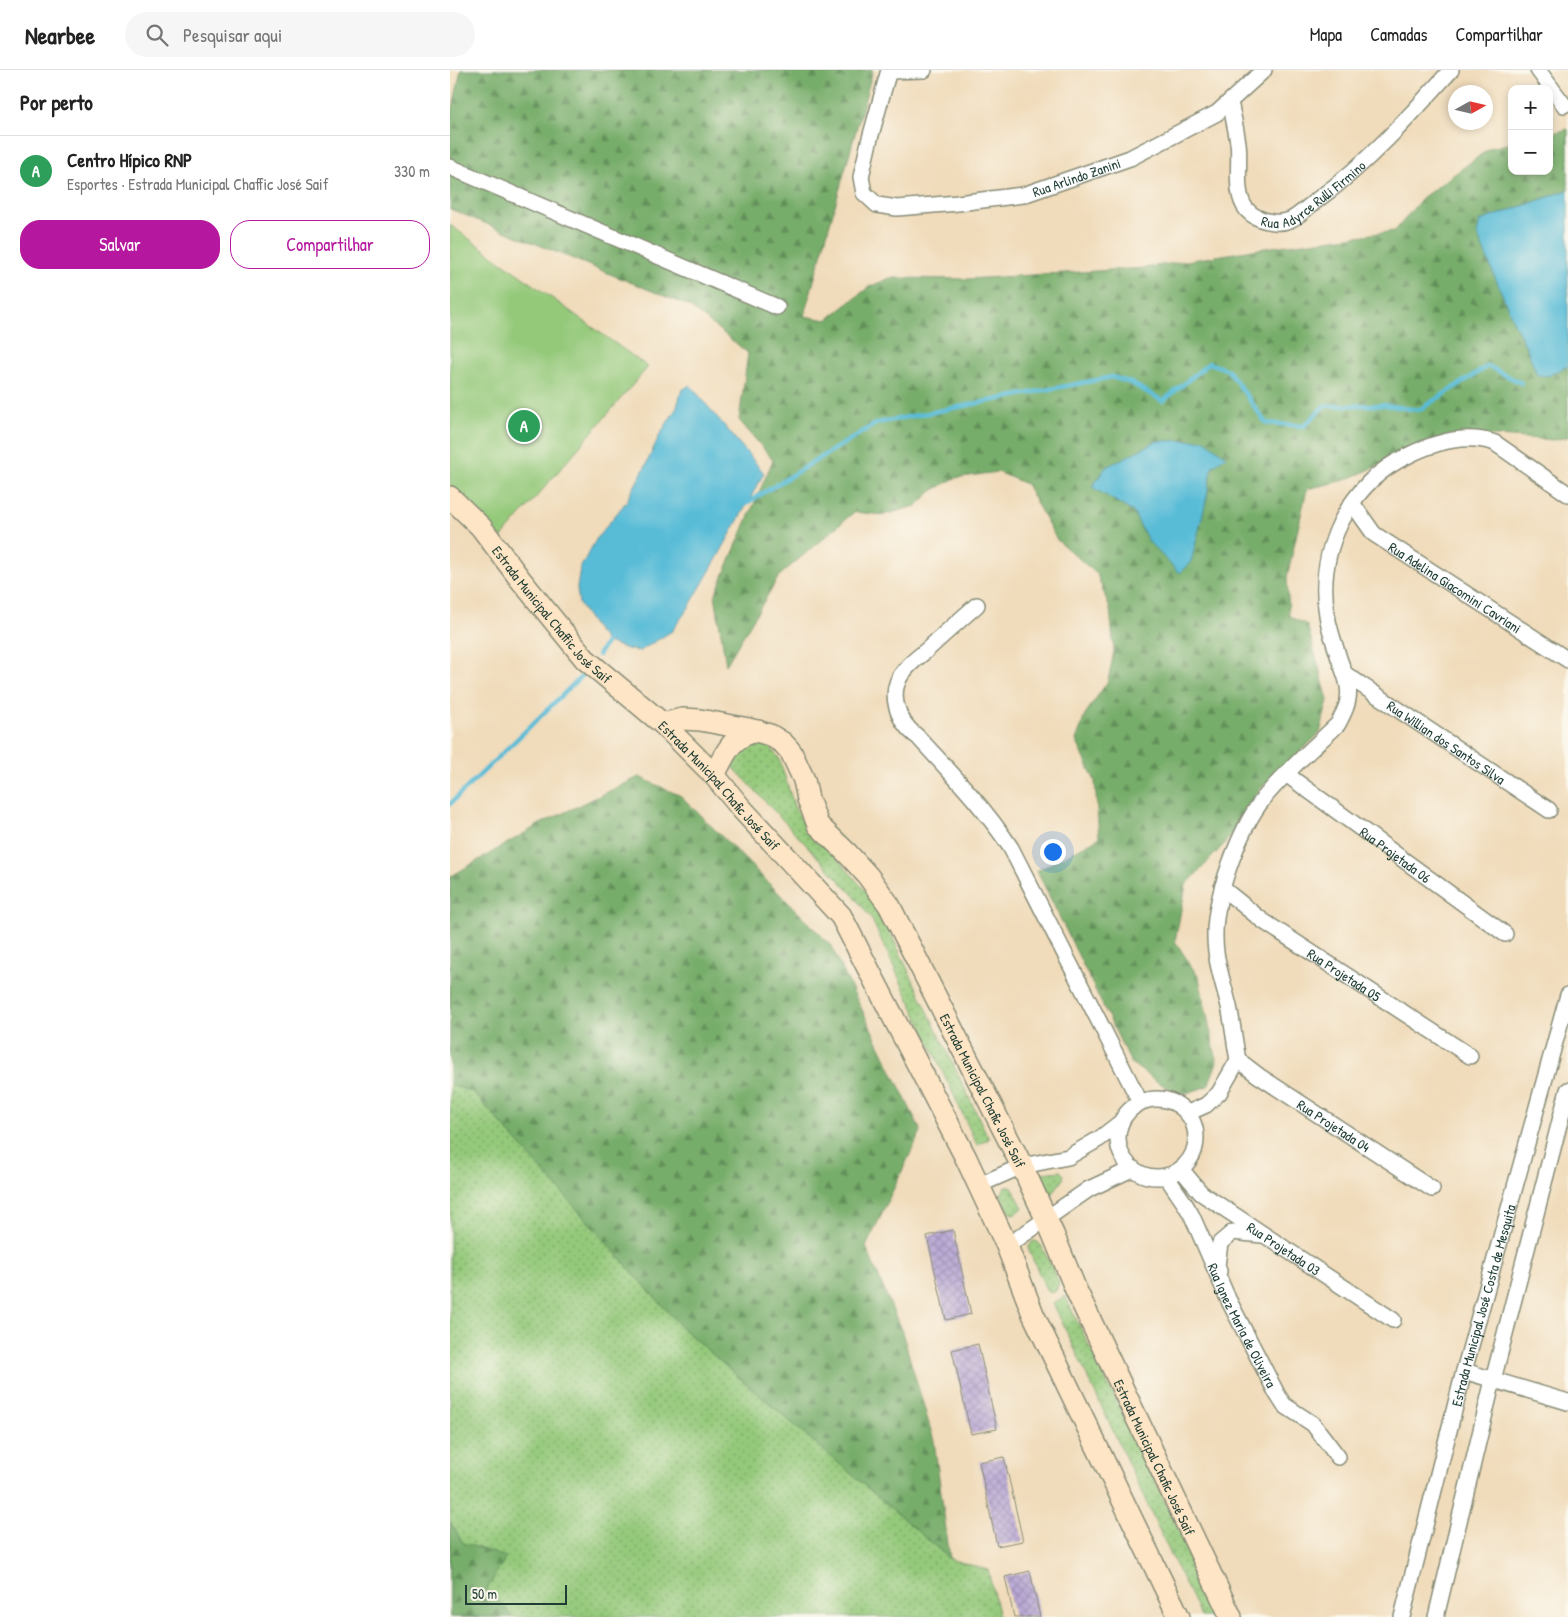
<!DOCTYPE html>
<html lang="pt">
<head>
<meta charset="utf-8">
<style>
  body { margin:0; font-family:"Patrick Hand",sans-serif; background:#f6f6f6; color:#222 }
  .controls { position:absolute; right:15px; top:15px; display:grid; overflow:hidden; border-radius:10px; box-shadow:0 2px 8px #0003 }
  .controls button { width:45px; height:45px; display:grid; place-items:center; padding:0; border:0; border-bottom:1px solid #e0e0e0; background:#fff; color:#222; font:25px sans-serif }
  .compass { position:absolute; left:998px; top:15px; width:45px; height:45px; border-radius:50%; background:#fff; box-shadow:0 2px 8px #0003; rotate:82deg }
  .scale { position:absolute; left:15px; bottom:12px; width:102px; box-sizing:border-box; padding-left:5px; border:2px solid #1f3d34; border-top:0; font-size:14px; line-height:18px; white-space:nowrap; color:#1f3d34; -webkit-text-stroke:4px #fbf7ec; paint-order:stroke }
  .you { position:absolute; left:602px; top:781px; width:18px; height:18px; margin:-12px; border:4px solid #fff; border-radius:50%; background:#1a73e8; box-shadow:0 0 0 8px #1a73e833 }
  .badge { display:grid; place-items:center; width:32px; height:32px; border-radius:50%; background:#b5179e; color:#fff; font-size:16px; font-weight:700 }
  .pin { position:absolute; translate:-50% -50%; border:2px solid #fff; box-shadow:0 1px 5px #0006 }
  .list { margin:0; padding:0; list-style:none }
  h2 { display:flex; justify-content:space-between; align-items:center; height:65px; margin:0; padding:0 20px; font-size:21px }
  h2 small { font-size:16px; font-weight:400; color:#767676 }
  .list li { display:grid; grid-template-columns:32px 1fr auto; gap:15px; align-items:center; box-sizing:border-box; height:70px; padding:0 20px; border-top:1px solid #e0e0e0 }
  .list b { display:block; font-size:19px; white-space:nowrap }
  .list p { margin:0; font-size:16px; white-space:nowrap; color:#767676 }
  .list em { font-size:16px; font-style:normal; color:#767676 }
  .actions { display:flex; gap:10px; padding:15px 20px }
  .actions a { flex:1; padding:11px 0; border:1px solid #b5179e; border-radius:20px; text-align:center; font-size:18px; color:#b5179e }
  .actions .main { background:#b5179e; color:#fff }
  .icon { flex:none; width:28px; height:28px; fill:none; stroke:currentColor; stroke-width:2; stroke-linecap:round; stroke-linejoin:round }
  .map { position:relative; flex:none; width:1118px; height:1547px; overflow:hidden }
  header { display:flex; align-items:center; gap:30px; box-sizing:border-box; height:70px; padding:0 25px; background:#fff; border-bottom:1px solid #e0e0e0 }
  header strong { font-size:24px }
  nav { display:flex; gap:28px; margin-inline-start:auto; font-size:18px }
  .search { width:350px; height:45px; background:#f6f6f6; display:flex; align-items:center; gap:12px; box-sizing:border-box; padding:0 18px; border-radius:28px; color:#767676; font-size:19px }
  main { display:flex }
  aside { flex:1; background:#fff }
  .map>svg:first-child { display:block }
  .grass { fill:url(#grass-dots); stroke:#5a8357 }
  .forest { fill:url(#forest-firs); stroke:#4b754f; fill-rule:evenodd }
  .garden { fill:#94c97a; stroke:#5a8357 }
  .water { fill:#58bcd7; stroke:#3c7c86 }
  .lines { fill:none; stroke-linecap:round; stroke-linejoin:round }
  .stream { stroke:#58bcd7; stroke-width:4.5 }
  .building { fill:url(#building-cross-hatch) }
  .street-casing { stroke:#888c77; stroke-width:18 }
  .secondary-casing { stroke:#888c77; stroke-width:24 }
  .street { stroke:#fff; stroke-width:15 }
  .secondary { stroke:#fee5c5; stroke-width:21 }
  .labels { text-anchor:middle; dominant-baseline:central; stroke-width:4; stroke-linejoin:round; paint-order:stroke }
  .street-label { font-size:14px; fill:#1f3d34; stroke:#fbf7ec }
</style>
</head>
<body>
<header>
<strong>Nearbee</strong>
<div class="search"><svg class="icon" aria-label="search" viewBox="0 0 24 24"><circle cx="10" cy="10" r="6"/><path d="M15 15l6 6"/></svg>Pesquisar aqui</div>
<nav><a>Mapa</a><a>Camadas</a><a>Compartilhar</a></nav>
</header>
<main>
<aside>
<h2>Por perto<small></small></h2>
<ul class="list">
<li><span class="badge" style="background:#2e9e5b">A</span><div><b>Centro Hípico RNP</b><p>Esportes · Estrada Municipal Chaffic José Saif</p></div><em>330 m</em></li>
</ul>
<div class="actions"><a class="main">Salvar</a><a>Compartilhar</a></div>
</aside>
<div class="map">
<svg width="1118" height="1547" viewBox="0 0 1118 1547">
  <defs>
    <pattern id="grass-dots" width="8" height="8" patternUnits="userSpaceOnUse" patternTransform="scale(1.25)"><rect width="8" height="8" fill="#94c97a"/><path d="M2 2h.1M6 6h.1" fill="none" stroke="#78a465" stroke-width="1.8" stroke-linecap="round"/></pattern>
    <pattern id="forest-firs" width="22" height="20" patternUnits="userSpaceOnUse" patternTransform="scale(1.25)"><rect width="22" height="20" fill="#77ad6a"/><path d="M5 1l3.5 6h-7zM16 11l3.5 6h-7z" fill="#618e58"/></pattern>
    <pattern id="building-cross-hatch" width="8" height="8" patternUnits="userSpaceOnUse" patternTransform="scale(1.25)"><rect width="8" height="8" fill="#b3a0d3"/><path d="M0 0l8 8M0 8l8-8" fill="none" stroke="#9184ac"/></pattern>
  </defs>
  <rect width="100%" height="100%" fill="#fbf7ec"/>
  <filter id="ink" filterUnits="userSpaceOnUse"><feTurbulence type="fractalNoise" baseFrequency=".02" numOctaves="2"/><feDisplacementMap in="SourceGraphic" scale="10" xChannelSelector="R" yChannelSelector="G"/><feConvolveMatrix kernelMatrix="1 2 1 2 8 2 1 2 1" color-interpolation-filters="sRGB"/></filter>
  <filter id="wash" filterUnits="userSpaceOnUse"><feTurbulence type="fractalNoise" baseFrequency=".0096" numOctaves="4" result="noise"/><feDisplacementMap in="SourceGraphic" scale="20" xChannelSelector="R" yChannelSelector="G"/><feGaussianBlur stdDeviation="1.12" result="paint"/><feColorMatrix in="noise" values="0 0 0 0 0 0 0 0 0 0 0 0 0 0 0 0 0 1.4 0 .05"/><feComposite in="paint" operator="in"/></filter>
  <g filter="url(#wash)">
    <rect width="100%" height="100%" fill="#f0dbba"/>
    <g class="grass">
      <path d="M303,667l15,7 11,14 16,51 20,28 13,12 23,25 26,31 112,234 -12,6 -106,-227 -17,-22 -120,-128 -4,-9z"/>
      <path d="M0,1015l23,7 477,467 38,11 11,47h-549z"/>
      <path d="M610,1101l4,4 -1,4 -11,15 -10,-2 -5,-16 4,-3z"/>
      <path d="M555,1117h7l11,21 -9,6 -4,-1 -9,-18z"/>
      <path d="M584,1170l7,5 18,37 -3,9 -7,2 -3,-4 -17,-38v-5z"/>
      <path d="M615,1226l156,321h-20l-30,-62 -118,-252z"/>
    </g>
    <g class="forest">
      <path d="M11,0h412l-69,246 23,4 42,-33 21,-9 78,1 176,-11 121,-20 130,-17 27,-33 68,-50 22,-5v28h37v-37l19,-5v61l-88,31 35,104 13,26 20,25 20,-10v71l-14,3 -57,-4 -47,-1 -105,45 -38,9 -20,88 2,39 18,9 21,75 -8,33 -60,56 -35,54 -39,42 -11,56 24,37 18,84 -9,24 -27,9 -22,-12 -28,-20 -94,-192 62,-33 -4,-57 -19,-41 10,-27 22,-32 6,-30 -4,-42 -13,-35 -40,-34 -31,-56 -28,-12 -43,6 -23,13 -16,15 -33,9 -29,-3 -75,64 -53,89 -11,-70 58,-135 -34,-40 9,-67 -59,-47 -239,-97v-88zM775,387l-13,10 -6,34 -57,41 -16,-30z"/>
      <path d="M189,707l42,19 149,148 91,187 -55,116 36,85 32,109 16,118 -266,-229 -211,-238 -23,-7v-208l90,-53z"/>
      <path d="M0,1452l13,21 43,14 -19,32 26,28h-63z"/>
    </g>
    <path class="garden" d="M0,155l198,142 -147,171 -51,-53z"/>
    <g class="water">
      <path d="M1118,120v176l-20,10 -11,-1 -9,-24 -13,-26 -38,-91 3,-13z"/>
      <path d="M240,315l74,88 -45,82 -30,52 -17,24 -32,20 -13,-2 -20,-7 -12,-14 -16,-24 -2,-16 3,-20 17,-30 29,-36 19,-35 14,-31 17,-27 6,-19z"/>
      <path d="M755,370l21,16 -14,11 -6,34 -15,61 -12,11 -30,-31 -16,-30 -41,-25 14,-20 51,-26z"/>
    </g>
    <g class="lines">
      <g class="stream">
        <path d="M295,434l132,-81 235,-46 19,6 32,18 46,-38 19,7 38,53 38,3 20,-20 60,-1 35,5 69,-44 33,17"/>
        <path d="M148,585l12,-18"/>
        <path d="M0,734l135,-131"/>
      </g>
    </g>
    <g id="blocks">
      <g class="building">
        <path d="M503,1160l18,84 -25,6 -19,-84z"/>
        <path d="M528,1274l19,85 -26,5 -19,-84z"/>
        <path d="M554,1387l19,84 -26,5 -18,-84z"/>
        <path d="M580,1501l10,46h-26l-9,-40z"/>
      </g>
    </g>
  </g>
  <g filter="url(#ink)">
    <use href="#blocks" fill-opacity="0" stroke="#888c77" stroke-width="1"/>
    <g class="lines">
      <g class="street-casing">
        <g id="street">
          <path id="s1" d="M439,0l-20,72 -8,35 3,16 13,12 20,3 61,-5 65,-8 107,-37 87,-45 47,-43"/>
          <path d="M1088,0l26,35"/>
          <path d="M439,1l35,-1"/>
          <path id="s2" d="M780,32c3,14 6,27 8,41 3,19 -5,51 9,67 10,11 30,15 43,10 9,-4 19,-14 27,-20 51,-37 93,-84 134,-130"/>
          <path d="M0,97l327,140"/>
          <path id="s3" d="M902,433l22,31 194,126"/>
          <path d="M527,535c-16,14 -33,29 -49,44 -8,7 -17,13 -23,21 -19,21 -8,52 13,67 33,36 66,70 93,111l129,254"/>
          <path id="s4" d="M895,604l204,136"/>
          <path id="s5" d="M836,704l219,160"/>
          <path id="s6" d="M772,818l41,33 207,135"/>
          <path id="s7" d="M788,990l21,16 173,113"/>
          <circle cx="707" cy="1068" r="39"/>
          <path d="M738,1043l18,-8 13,-12 19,-33c-3,-16 -5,-32 -8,-49 -5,-24 -15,-48 -15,-74 -1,-39 24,-107 48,-138 22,-27 50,-51 75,-75 4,-8 9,-16 10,-25 3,-15 -6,-30 -10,-44 -4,-13 -9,-26 -11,-40 -11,-63 21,-131 80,-159 26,-13 59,-23 88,-13l73,51"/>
          <path id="s8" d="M731,1099l20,24 192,127"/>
          <path id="s9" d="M716,1106l19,28 7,12 37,85 48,93 7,11 29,19 25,33"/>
          <path d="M529,1115l43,-19 46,-9 31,-18 22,-17"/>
          <path d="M557,1176l82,-57 43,-20"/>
          <path d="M769,1201l-2,-5 3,-23 13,-11 29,3"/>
          <path d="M1014,1301l104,31"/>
          <path id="s10" d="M952,1547l62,-246 104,-376"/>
          <path d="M986,1547l57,-237 75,-290"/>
        </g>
      </g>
      <g class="secondary-casing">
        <g id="secondary">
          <path id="s11" d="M0,427l31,30 39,52 65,80 78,65 51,51 27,33 100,108 125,242 41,88 26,68 146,303"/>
          <path id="s12" d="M213,654l19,-5 18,1 49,9 21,6 13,8 8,9 13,28 4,19 10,26 30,29 20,22 21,29 133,261 31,68 23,56 155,327"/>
          <path d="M264,705c12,-22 17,-40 44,-44"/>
        </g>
      </g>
      <use href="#street" class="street"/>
      <use href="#secondary" class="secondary"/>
    </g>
  </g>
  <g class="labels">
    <g class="street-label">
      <text stroke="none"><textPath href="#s1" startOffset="348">Rua Arlindo Zanini</textPath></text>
      <text stroke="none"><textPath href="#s2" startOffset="189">Rua Adyrce Rulli Firmino</textPath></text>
      <text stroke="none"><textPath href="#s3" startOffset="135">Rua Adelina Giacomini Cavriani</textPath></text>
      <text stroke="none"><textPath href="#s11" startOffset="156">Estrada Municipal Chaffic José Saif</textPath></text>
      <text stroke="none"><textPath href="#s4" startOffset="122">Rua Willian dos Santos Silva</textPath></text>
      <text stroke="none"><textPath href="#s11" startOffset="396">Estrada Municipal Chafic José Saif</textPath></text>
      <text stroke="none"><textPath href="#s5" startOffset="136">Rua Projetada 06</textPath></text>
      <text stroke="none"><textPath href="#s6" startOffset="150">Rua Projetada 05</textPath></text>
      <text stroke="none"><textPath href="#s12" startOffset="530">Estrada Municipal Chafic José Saif</textPath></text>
      <text stroke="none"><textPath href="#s7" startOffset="116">Rua Projetada 04</textPath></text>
      <text stroke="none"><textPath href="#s8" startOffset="131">Rua Projetada 03</textPath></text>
      <text stroke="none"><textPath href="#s10" startOffset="322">Estrada Municipal José Costa de Mesquita</textPath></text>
      <text stroke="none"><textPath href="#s9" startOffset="168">Rua Ignez Maria de Oliveira</textPath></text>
      <text stroke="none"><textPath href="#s12" startOffset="935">Estrada Municipal Chafic José Saif</textPath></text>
    </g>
  </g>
</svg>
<div class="controls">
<button>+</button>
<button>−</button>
</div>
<svg class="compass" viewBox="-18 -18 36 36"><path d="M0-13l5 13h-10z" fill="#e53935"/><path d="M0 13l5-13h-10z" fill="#767676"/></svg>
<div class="scale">50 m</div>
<div class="you"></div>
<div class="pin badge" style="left:74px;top:356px;background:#2e9e5b">A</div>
</div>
</main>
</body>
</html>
